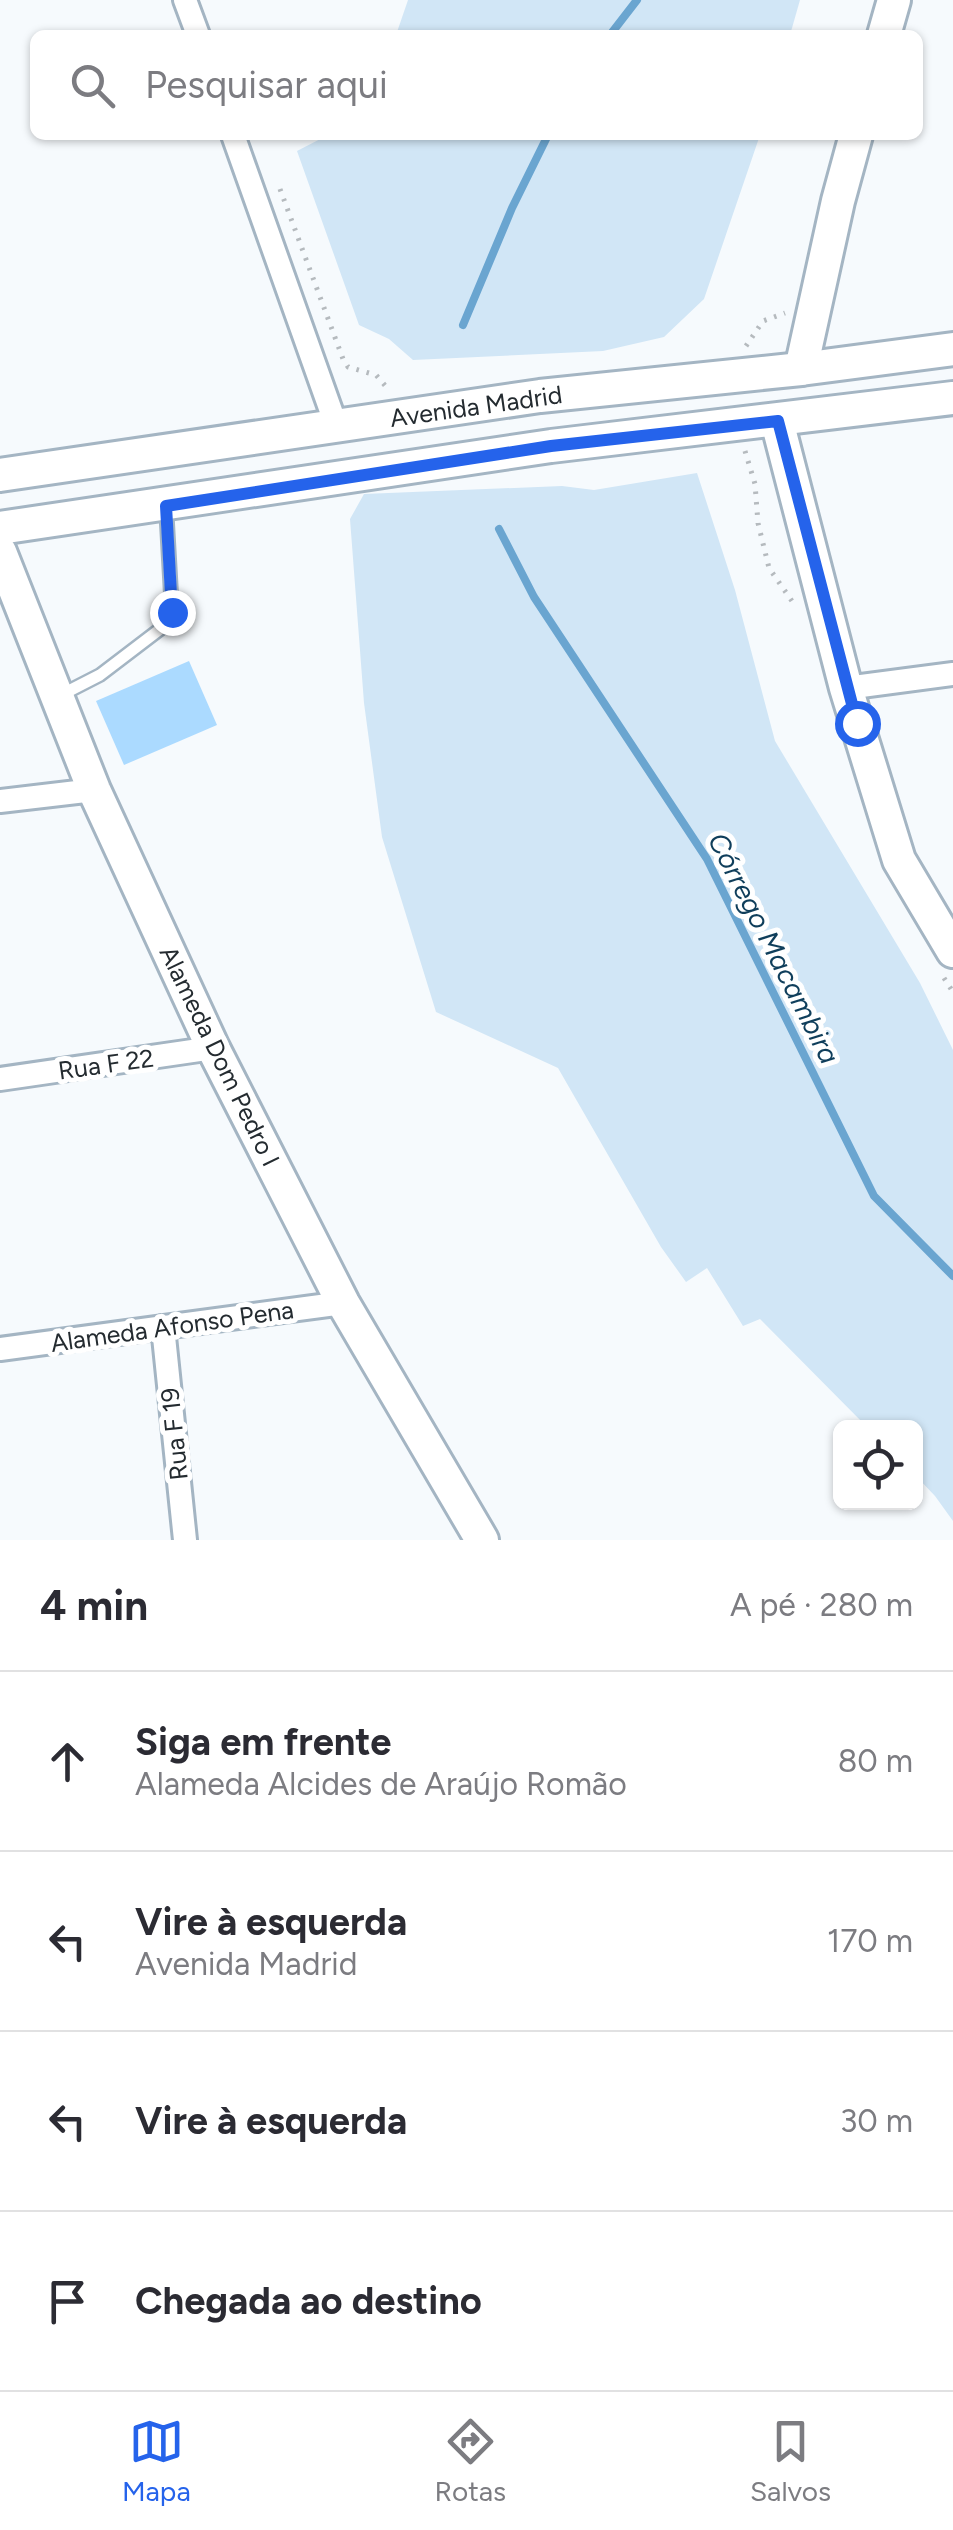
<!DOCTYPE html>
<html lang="pt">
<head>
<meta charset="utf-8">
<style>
  body { margin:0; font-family:Figtree,sans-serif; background:#f7f7f7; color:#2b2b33 }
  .controls { position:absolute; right:30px; bottom:30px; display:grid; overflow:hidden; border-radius:15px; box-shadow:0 2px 8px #0004 }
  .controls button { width:90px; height:90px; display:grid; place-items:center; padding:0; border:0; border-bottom:2px solid #e1e1e2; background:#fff; color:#2b2b33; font:50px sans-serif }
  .stop { position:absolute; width:30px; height:30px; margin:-22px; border:8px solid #2563eb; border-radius:50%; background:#fff }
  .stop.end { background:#2563eb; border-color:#fff; box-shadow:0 2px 10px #0008 }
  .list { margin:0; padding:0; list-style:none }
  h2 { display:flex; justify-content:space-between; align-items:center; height:130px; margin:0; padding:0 40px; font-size:42px }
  h2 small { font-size:32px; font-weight:400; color:#7c7c81 }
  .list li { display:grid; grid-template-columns:65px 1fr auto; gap:30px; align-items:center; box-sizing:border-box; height:180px; padding:0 40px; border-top:2px solid #e1e1e2 }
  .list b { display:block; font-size:38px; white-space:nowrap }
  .list p { margin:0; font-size:32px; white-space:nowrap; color:#7c7c81 }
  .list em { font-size:32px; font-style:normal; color:#7c7c81 }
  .icon { flex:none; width:55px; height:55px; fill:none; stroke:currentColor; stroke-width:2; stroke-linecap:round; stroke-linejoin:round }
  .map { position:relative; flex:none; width:953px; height:1540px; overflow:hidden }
  .search { position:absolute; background:#fff; box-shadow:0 2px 8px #0004; left:30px; right:30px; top:30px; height:110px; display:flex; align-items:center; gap:25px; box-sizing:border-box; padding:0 35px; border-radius:15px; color:#7c7c81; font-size:38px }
  .sheet { height:850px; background:#fff }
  nav { display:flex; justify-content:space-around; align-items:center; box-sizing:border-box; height:140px; border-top:2px solid #e1e1e2; background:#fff; font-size:28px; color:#7c7c81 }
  nav a { display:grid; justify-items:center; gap:5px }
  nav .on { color:#2563eb }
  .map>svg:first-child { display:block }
  .green { fill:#d1e6f6 }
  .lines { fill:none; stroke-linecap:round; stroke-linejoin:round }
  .stream { stroke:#6aa5d0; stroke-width:8 }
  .building { fill:#abdaff }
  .lane-casing { stroke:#a4b5c3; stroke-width:16 }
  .street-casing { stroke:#a4b5c3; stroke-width:28 }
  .secondary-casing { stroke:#a4b5c3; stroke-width:38 }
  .path { stroke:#b5babe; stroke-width:5; stroke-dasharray:2.5 8; stroke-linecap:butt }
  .lane { stroke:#fff; stroke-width:11 }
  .street { stroke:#fff; stroke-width:22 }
  .secondary { stroke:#fff; stroke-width:32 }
  .route { stroke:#2563eb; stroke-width:12 }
  .labels { text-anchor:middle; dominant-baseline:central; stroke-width:10; stroke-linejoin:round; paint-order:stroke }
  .street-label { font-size:25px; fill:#242b30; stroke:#fff }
  .water-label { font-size:28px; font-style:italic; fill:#0f3e5b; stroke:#fff }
</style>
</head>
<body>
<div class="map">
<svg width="953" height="1540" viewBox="0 0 953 1540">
  <rect width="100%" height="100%" fill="#f6fafd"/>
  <g class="green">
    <path d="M408,0h392l-10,35h-394z"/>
    <path d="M328,135h432l-56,164 -40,38 -61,14 -190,9 -24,-21 -30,-14 -62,-174z"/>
    <path d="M697,473l38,117 40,151 145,242 33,67v471l-18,-25 -19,-20v-48l-49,-1 -107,-108 -17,7 -36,-58 -21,14 -25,-35 -103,-179 -122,-56 -54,-175 -18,-134 -14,-184 14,-25 198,-8 32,4z"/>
  </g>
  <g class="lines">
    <g class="stream">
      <path d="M610,35l27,-35"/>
      <path d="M463,325l49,-117 36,-73"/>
      <path d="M499,529l35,68 173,262 167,337 79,80"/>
    </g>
  </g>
  <path class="building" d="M189,661l28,64 -93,40 -28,-64z"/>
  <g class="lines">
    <g class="lane-casing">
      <path id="lane" d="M61,695l39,-20 59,-45 13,-18 -6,-106"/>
    </g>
    <g class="street-casing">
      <g id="street">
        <path d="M185,0l13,35"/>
        <path d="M233,135l103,290"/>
        <path d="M846,688l107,-14"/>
        <path d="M0,801l94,-11"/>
        <path d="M0,1079l213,-31"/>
        <path d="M163,1327l22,213"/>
        <path d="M0,1349l343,-46"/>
      </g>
    </g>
    <g class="secondary-casing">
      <g id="secondary">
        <path d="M884,35l10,-35"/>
        <path d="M801,369l37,-168 18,-66"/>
        <path d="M777,421l69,267 53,172 54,91"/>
        <path d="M0,475l540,-79 261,-27 152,-20"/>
        <path d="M0,528l551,-82 402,-48"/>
        <path d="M0,552l94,238 119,258 130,255 139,237"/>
      </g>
    </g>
    <g class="path">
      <path d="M280,189l63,170 5,8 28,8 12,14"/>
      <path d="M746,346l17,-25 22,-8"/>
      <path d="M745,451l10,33 3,39 11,45 25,36"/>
      <path d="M944,978l9,14"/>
    </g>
    <use href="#lane" class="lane"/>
    <use href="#street" class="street"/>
    <use href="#secondary" class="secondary"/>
  </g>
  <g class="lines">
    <path class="route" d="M172,612l-6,-106 385,-60 227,-25 79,302"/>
  </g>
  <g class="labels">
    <g class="street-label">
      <text transform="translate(476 406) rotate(-8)">Avenida Madrid</text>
      <text transform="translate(220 1056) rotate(64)">Alameda Dom Pedro I</text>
      <text transform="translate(106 1064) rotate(-8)">Rua F 22</text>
      <text transform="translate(172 1326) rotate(-8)">Alameda Afonso Pena</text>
      <text transform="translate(174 1434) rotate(-96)">Rua F 19</text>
    </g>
    <g class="water-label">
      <text transform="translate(774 948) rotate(63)">Córrego Macambira</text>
    </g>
  </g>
</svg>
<div class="controls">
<button><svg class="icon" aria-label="locate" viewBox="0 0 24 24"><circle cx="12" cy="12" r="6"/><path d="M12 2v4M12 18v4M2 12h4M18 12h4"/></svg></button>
</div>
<div class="stop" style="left:857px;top:723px"></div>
<div class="stop end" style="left:172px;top:612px"></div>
<div class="search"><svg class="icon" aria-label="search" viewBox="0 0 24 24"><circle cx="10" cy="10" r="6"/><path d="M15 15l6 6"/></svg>Pesquisar aqui</div>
</div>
<section class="sheet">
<h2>4 min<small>A pé · 280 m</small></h2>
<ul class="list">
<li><svg class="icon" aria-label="ahead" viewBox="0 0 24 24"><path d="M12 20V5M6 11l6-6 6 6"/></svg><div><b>Siga em frente</b><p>Alameda Alcides de Araújo Romão</p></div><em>80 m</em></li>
<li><svg class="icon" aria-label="left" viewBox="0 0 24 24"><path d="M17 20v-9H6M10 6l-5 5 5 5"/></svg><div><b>Vire à esquerda</b><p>Avenida Madrid</p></div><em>170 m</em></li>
<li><svg class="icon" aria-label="left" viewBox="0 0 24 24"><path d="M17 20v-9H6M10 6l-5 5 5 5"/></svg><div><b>Vire à esquerda</b></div><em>30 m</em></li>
<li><svg class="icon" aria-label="arrive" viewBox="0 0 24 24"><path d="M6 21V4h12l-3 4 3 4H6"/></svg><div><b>Chegada ao destino</b></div></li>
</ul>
</section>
<nav>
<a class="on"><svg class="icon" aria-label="map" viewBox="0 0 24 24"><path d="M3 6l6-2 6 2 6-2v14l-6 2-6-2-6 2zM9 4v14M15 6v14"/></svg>Mapa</a>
<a><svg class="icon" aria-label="directions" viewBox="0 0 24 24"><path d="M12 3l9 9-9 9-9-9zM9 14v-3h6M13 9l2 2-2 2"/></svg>Rotas</a>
<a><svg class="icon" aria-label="saved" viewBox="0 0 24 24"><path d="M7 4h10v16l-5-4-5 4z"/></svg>Salvos</a>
</nav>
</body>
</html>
